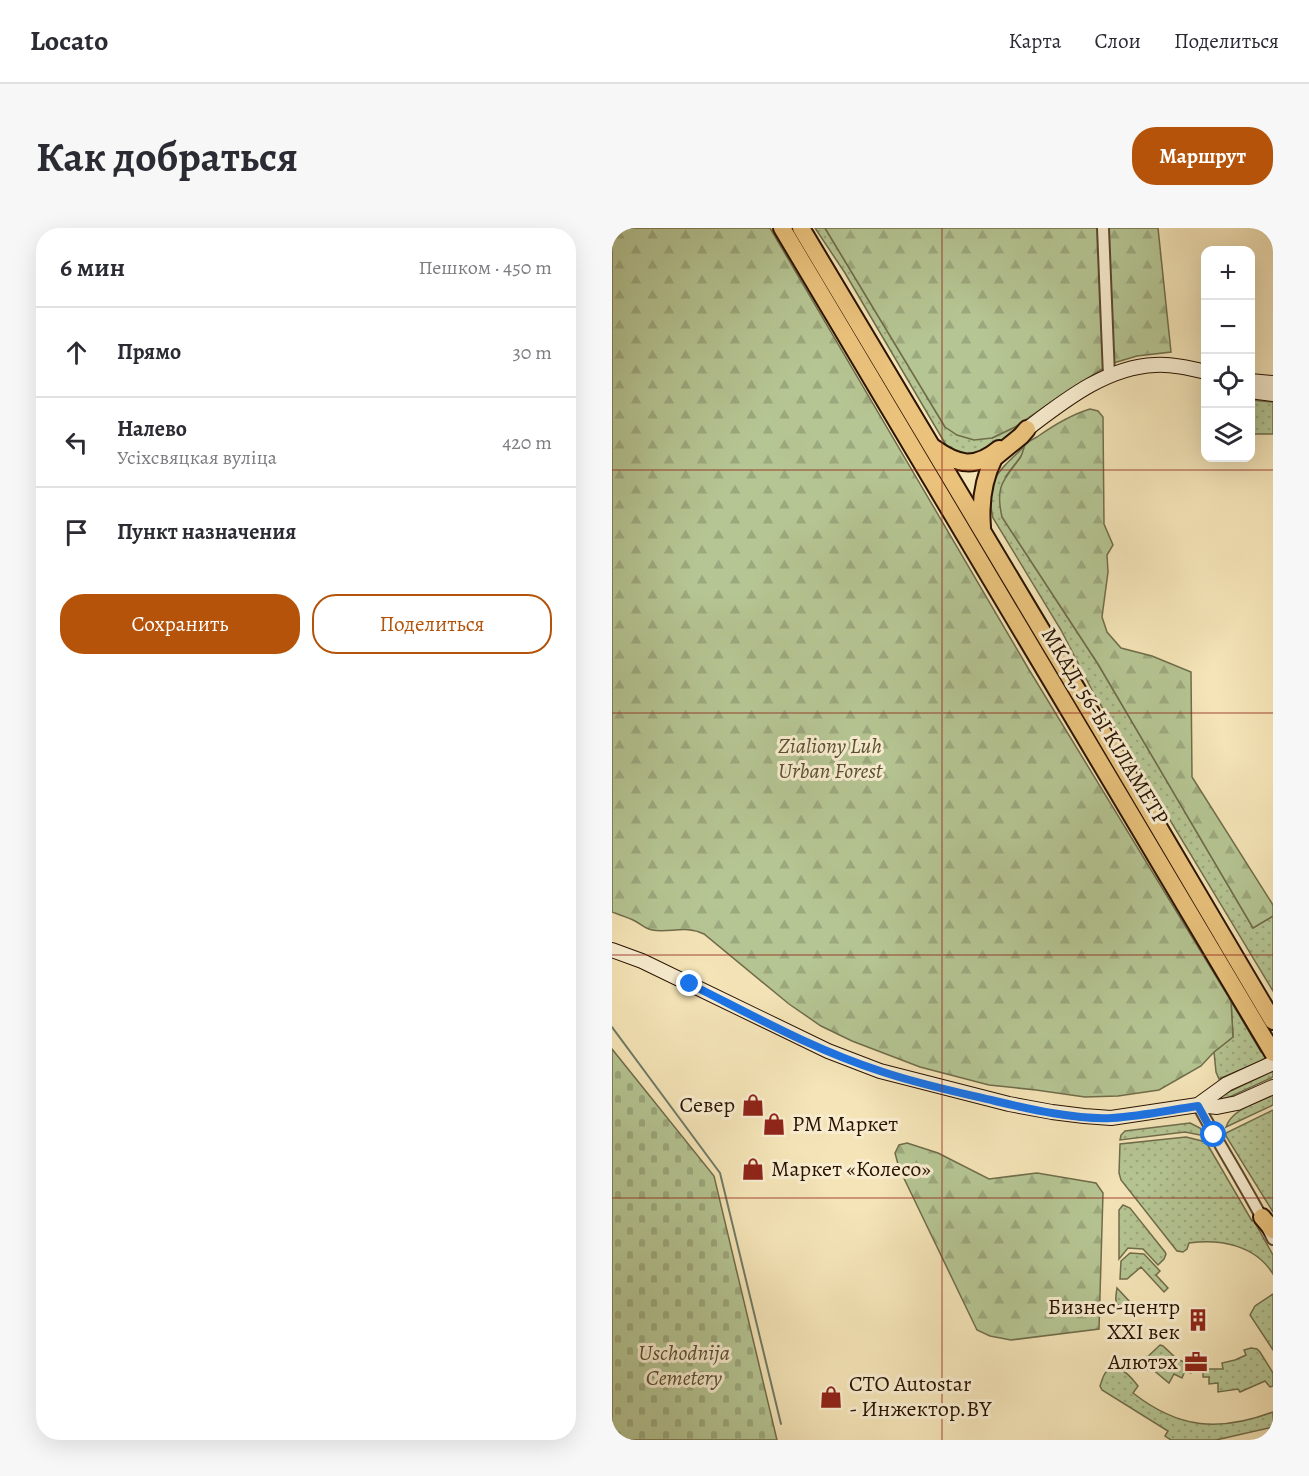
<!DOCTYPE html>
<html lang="ru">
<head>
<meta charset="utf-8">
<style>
  body { margin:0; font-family:Alegreya,serif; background:#f7f7f7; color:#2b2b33 }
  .controls { position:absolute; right:18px; top:18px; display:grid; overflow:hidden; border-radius:12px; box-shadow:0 6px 24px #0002 }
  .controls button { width:54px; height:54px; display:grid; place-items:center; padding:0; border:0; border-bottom:2px solid #e1e1e2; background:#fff; color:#2b2b33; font:30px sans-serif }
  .stop { position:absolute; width:18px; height:18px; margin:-14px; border:4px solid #1a73e8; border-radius:50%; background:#fff }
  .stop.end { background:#1a73e8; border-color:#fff; box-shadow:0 2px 6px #0008 }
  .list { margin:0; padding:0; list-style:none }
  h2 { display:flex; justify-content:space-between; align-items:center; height:78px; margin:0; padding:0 24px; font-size:26px }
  h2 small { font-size:20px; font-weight:400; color:#7c7c81 }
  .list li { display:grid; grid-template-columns:39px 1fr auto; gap:18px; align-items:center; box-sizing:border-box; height:90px; padding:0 24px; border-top:2px solid #e1e1e2 }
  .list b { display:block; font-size:22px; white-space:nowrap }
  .list p { margin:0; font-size:20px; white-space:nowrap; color:#7c7c81 }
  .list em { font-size:20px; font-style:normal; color:#7c7c81 }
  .actions { display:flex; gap:12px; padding:18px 24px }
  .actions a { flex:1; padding:14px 0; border:2px solid #b45309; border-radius:24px; text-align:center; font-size:21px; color:#b45309 }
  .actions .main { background:#b45309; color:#fff }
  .icon { flex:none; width:33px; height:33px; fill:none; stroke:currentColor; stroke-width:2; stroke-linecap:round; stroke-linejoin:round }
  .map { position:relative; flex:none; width:661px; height:1212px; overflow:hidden; border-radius:24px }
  header { display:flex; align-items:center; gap:36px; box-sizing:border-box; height:84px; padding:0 30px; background:#fff; border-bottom:2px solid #e1e1e2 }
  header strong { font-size:28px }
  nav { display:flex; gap:33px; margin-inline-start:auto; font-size:21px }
  .intro { display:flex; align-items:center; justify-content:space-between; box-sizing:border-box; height:144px; padding:0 36px }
  h1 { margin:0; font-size:42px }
  .button { padding:15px 27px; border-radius:24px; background:#b45309; color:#fff; font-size:21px; font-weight:700 }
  main { display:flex; gap:36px; padding:0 36px }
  aside { flex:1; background:#fff; border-radius:24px; box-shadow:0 6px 24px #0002 }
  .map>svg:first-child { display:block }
  .grass { fill:url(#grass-dots); stroke:#706c4a; stroke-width:1.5 }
  .forest { fill:url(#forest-firs); stroke:#706c4a; stroke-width:1.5 }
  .cemetery { fill:url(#cemetery-stones); stroke:#706c4a; stroke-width:1.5 }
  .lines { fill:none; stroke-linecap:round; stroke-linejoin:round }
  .stream { stroke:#6e7a67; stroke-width:2 }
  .minor-casing { stroke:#5c472e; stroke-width:14 }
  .secondary-casing { stroke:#2a1300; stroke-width:16 }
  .trunk-casing { stroke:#2a1300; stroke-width:20 }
  .minor { stroke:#f8edd0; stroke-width:10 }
  .secondary { stroke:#f8edd0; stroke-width:14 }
  .trunk { stroke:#eac27c; stroke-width:16 }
  .route { stroke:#1a73e8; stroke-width:8 }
  .grid { fill:none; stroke:#8f2418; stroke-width:1.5; stroke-opacity:0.55 }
  .labels { text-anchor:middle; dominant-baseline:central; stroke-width:6; stroke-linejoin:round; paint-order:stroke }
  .street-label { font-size:22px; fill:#2a1300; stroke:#f8edd0 }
  .park-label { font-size:22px; font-style:italic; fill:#5b5133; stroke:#f8edd0 }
  .poi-label { font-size:22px; fill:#2a1300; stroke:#f8edd0; text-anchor:end }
</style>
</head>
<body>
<header>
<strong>Locato</strong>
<nav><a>Карта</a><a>Слои</a><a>Поделиться</a></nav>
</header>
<div class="intro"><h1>Как добраться</h1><a class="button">Маршрут</a></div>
<main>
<aside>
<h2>6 мин<small>Пешком · 450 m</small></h2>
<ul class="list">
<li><svg class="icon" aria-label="ahead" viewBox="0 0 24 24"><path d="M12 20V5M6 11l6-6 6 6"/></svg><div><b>Прямо</b></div><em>30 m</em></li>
<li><svg class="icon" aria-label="left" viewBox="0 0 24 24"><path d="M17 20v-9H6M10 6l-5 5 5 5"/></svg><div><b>Налево</b><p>Усіхсвяцкая вуліца</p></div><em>420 m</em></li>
<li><svg class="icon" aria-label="arrive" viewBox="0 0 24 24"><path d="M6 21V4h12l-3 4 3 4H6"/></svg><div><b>Пункт назначения</b></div></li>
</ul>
<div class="actions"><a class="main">Сохранить</a><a>Поделиться</a></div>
</aside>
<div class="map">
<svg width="661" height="1212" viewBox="0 0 661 1212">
  <defs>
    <pattern id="grass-dots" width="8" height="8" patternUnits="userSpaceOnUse" patternTransform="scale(1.5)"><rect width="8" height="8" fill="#b5c593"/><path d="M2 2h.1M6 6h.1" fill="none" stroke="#9ca87d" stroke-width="1.8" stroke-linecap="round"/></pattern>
    <pattern id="forest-firs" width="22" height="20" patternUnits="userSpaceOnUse" patternTransform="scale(1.5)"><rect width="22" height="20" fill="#b5c593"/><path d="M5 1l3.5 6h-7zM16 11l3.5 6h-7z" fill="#9ca87d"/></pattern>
    <pattern id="cemetery-stones" width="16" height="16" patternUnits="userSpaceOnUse" patternTransform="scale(1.5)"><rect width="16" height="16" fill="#b5c593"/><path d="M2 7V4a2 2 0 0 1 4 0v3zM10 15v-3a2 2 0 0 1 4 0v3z" fill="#9ca87d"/></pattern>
  </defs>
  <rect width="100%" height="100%" fill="#f4e4b7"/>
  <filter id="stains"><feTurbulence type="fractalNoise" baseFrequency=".00333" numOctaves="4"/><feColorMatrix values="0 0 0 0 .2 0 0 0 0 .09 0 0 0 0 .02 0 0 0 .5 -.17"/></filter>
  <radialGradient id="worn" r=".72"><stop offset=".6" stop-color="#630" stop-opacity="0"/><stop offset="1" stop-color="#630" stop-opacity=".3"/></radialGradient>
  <g class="grass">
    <path d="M203,0h10l120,199 47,11 23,-11 2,3 -34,28 -29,-3 -8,-10 -101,-172z"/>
    <path d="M639,172l22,2v32h-22z"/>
    <path d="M414,217l-4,10 -16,21 -4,41 96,147 155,264 20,-12v75l-179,-297 -33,-64 -68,-112c-9,-39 7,-48 33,-73z"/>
    <path d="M619,773l30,51 12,-5v9l-54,23 -3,-7 -2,-20 19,-15z"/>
    <path d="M661,843v6l-50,23 -2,-1 1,-4z"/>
    <path d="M661,867v10l-47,22c6,-18 31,-24 47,-32z"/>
    <path d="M661,882v102l-47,-76v-3z"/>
    <path d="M578,895l10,5 5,8 -20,-4 -65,8 1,-5 4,-4z"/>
    <path d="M574,909l20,5 46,79h2l19,34v19c-18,-29 -52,-35 -84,-31l-2,6 -4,3 -6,-1 -56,-71 -2,-7 1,-29z"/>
    <path d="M511,977l7,3 35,44 1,2 -2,5 -6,6 -15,-16 -15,-1 -9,11v-49z"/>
    <path d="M518,1025l14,1 16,17 -4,4 12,13 -4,4 -23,-25 -14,12h-7l1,-18z"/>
    <path d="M505,1060l13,14 -7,5c-10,-2 -7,-11 -6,-19z"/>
    <path d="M661,1066v56l-23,-35 5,-9z"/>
    <path d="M548,1117l3,1 14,13 16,7 -2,7 -6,-2 -3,7 -8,-4 -5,9 -17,-14 -3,2 -8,-8z"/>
    <path d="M639,1120l6,1 3,3 13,21v13l-3,1 -5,-6 -25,11 -2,-3 -20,3v-9l-9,1v-7h-6v-8h20l-1,-6 13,-3 11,-5 -2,-5z"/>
    <path d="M501,1140c12,1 18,9 25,18l-5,7c46,36 86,39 140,19v15l-57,13h-45l-6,-4 3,-5 -66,-41 -2,-4c3,-8 4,-16 13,-18z"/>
  </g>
  <g class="forest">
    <path d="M0,0h158l258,440 203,333 2,36 -19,15 -13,14 -42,24 -41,6 -33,1 -49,-7 -47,-5 -69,-18 -68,-26 -31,-15 -32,-22 -85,-70c-18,-9 -34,-1 -52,-4 -7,-1 -11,-6 -17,-9 -7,-4 -16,-6 -23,-9z"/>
    <path d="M213,0h333l13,124 -34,4 -27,8 -53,34 -42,29 -23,11 -18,2 -17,-5 -12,-8z"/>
    <path d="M478,181l8,2 5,6 1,107 9,21 -6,10 1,17 -6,45 5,15 14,16 31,8 39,16 1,105 81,128v11l-20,12 -155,-264 -96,-147c-7,-31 1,-36 18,-59 3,-4 3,-9 5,-13 2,-3 8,-6 12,-8 17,-12 33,-22 53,-28z"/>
    <path d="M295,915l31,10 51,26 48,-6 59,10 7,10 -4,136 -88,11 -21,-4 -13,-6 -78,-162 -4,-15 4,-8z"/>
  </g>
  <path class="cemetery" d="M0,821l102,127 63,264h-165z"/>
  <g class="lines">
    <path class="stream" d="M0,799l108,146 61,251"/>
    <g class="minor-casing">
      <g id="minor">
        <path d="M491,0l6,148"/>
        <path d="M586,877c24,45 52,88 75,134"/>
      </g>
    </g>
    <g class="secondary-casing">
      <g id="secondary">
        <path d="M638,153l23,2"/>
        <path d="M638,163l23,3"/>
        <path d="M415,201c37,-28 79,-62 128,-64 17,-1 34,3 51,7"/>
        <path d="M0,722l30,11 186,90 52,20 129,33 43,8 32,4 27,2 87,-13 19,2 20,-4 36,-16"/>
        <path d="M586,877l29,-21 46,-21"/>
      </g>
    </g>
    <g class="trunk-casing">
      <g id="trunk">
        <path d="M170,0l491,825"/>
        <path d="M189,0l296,495 176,298"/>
        <path d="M322,220c24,17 41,21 65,1"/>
        <path d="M370,299c-2,-24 1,-47 12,-69l27,-22 6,-7"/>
        <path d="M650,989l11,13"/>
      </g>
    </g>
    <use href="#minor" class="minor"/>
    <use href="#secondary" class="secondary"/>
    <use href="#trunk" class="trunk"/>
  </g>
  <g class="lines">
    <path class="route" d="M78,756c62,31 124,66 190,87 38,13 77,21 115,30 34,8 83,19 117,17 29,-2 58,-8 86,-12l16,29"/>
  </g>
  <path class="grid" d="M330,0v1212M0,242h661M0,485h661M0,727h661M0,970h661"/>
  <defs>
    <g id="shop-bare" transform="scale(1.8)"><path d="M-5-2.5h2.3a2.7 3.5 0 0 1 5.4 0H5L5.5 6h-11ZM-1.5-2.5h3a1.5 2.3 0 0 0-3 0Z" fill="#8f2418" stroke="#f8edd0" stroke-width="2.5" paint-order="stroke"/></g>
    <g id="building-bare" transform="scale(1.8)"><path d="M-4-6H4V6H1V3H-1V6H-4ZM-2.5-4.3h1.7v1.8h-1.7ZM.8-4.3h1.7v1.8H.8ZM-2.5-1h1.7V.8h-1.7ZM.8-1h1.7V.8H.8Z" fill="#8f2418" stroke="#f8edd0" stroke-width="2.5" paint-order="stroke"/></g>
    <g id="office-bare" transform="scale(1.8)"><path d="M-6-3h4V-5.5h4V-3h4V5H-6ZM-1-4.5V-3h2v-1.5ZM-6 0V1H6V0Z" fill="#8f2418" stroke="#f8edd0" stroke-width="2.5" paint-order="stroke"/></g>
  </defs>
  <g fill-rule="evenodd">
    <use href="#shop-bare" x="141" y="877"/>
    <use href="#shop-bare" x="162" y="896"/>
    <use href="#shop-bare" x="141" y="941"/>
    <use href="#building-bare" x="586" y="1092"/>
    <use href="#office-bare" x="584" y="1134"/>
    <use href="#shop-bare" x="219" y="1169"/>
  </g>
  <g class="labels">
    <g class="street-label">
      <text transform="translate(493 498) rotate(59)">МКАД, 56-Ы КІЛАМЕТР</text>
    </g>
    <g class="park-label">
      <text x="218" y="518">Zialiony Luh<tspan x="218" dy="25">Urban Forest</tspan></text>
      <text x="72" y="1125">Uschodnija<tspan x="72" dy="25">Cemetery</tspan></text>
    </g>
    <g class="poi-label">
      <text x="123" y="877">Север</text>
      <text x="180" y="896" text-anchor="start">РМ Маркет</text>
      <text x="159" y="941" text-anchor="start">Маркет «Колесо»</text>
      <text x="568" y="1079">Бизнес-центр<tspan x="568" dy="25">XXI век</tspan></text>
      <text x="566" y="1134">Алютэх</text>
      <text x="237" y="1156" text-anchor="start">СТО Autostar<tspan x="237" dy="25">- Инжектор.BY</tspan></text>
    </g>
  </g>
  <rect width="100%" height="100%" filter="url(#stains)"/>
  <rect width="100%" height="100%" fill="url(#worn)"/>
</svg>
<div class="controls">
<button>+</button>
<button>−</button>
<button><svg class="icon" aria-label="locate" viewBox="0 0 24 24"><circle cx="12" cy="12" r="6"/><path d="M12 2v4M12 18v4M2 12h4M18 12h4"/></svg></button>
<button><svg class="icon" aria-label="layers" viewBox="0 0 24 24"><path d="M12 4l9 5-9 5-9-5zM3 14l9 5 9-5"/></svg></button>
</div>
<div class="stop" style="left:602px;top:907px"></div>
<div class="stop end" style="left:78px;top:756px"></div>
</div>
</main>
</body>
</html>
